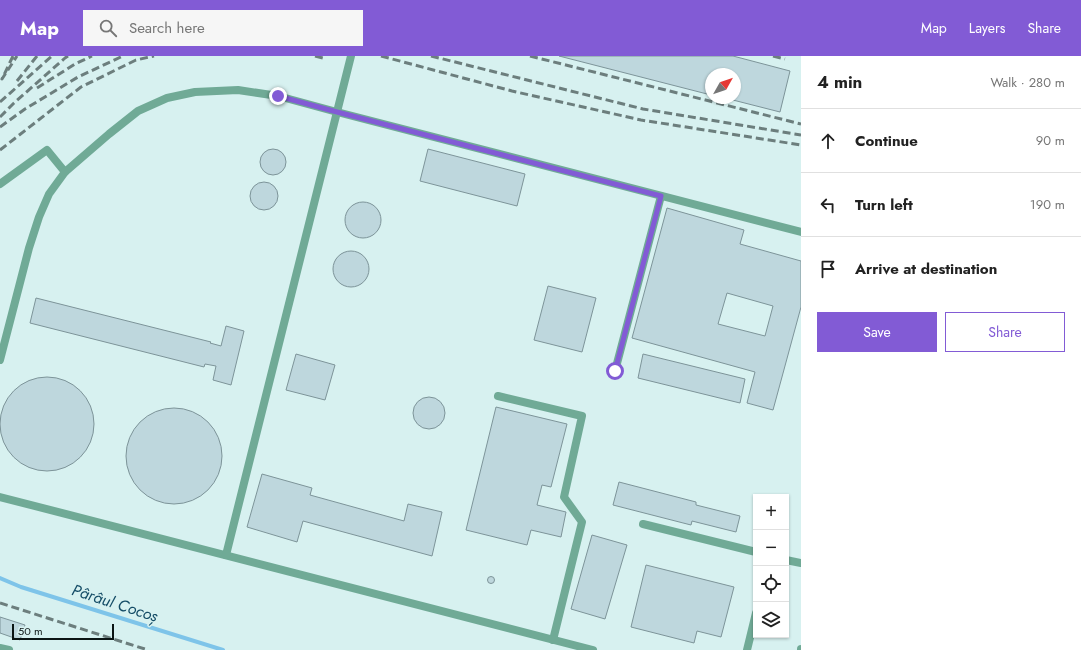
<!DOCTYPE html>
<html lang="en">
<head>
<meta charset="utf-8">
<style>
  body { margin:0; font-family:Jost,sans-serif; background:#f6f6f6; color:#222 }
  .controls { position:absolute; right:12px; bottom:12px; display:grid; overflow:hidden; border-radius:0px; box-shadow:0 1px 3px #0004 }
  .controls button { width:36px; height:36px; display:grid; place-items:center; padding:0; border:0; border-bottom:1px solid #e0e0e0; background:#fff; color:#222; font:20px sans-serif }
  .compass { position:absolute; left:705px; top:12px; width:36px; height:36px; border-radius:50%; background:#fff; box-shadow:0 1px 3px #0004; rotate:50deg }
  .scale { position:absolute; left:12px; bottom:10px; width:102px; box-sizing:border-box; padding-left:4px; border:2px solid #0b1514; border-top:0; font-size:11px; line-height:14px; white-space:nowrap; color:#0b1514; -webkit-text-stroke:3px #d7f1f0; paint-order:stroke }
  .stop { position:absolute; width:12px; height:12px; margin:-9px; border:3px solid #825bd5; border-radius:50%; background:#fff }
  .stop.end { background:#825bd5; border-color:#fff; box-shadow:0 1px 4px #0008 }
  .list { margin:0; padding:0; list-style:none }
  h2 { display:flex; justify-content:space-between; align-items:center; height:52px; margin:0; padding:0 16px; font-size:17px }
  h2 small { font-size:13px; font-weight:400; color:#767676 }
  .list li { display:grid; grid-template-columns:26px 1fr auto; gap:12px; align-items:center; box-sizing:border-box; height:64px; padding:0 16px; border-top:1px solid #e0e0e0 }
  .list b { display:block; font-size:15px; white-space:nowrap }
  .list em { font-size:13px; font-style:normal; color:#767676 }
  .actions { display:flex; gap:8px; padding:12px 16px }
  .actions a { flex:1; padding:9px 0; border:1px solid #825bd5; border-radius:0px; text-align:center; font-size:14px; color:#825bd5 }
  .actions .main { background:#825bd5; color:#fff }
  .icon { flex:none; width:22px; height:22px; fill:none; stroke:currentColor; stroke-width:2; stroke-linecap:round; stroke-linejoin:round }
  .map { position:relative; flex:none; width:801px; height:594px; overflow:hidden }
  header { display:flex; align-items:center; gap:24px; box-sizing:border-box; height:56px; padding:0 20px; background:#825bd5; color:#fff }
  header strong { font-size:19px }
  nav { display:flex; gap:22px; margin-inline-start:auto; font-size:14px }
  .search { width:280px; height:36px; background:#f6f6f6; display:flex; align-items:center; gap:10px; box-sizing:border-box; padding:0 14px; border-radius:0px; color:#767676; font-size:15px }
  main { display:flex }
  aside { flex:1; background:#fff }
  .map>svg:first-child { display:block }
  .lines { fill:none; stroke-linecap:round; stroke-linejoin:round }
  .stream { stroke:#7ec4e9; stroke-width:4 }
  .building { fill:#bed7dd; stroke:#7d9499; fill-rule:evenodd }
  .lane { stroke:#70aa96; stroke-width:8 }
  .rail { stroke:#6c7e7d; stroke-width:3; stroke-dasharray:8 4; stroke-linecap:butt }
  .route { stroke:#825bd5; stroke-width:5 }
  .labels { text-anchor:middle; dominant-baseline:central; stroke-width:3; stroke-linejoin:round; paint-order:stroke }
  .water-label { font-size:16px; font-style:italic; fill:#144c66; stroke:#d7f1f0 }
</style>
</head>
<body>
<header>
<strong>Map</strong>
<div class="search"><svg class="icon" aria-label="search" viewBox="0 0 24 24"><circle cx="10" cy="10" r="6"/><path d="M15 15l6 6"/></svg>Search here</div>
<nav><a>Map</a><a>Layers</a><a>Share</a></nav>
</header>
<main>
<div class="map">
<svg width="801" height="594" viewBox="0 0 801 594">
  <rect width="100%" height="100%" fill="#d7f1f0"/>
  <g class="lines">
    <path class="stream" d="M0,522l21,9 202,63"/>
  </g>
  <g class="building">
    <path d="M559,0h174l57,15 -10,41 -55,-14h10v-24h-24v21z"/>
    <circle cx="273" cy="106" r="13"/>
    <path d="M428,93l97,25 -8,32 -97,-25z"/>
    <circle cx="264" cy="140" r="14"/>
    <circle cx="363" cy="164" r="18"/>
    <path d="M667,152l77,22 -4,14 61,17v46l-28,103 -26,-7 8,-31 -123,-34zM727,237l46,13 -8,30 -47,-12z"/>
    <circle cx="351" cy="213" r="18"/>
    <path d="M548,230l48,12 -14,54 -48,-12z"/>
    <path d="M36,242l175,44 -1,1 11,3 5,-20 18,5 -13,54 -18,-5 3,-14 -11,-2 -1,3 -174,-44z"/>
    <path d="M296,298l39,11 -10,35 -39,-10z"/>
    <path d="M643,298l102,25 -5,24 -102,-25z"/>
    <circle cx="47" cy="368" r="47"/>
    <circle cx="429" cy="357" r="16"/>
    <path d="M496,351l71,17 -16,63 -9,-2 -5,20 29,7 -5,25 -30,-7 -4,15 -61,-15z"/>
    <circle cx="174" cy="400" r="48"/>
    <path d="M262,418l50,14 -2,7 94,26 4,-17 34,8 -10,44 -129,-35 -6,21 -50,-15z"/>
    <path d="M619,426l77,20v3l44,11 -4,16 -44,-11 -1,4 -78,-20z"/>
    <path d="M592,479l35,10 -22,74 -34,-10z"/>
    <path d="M646,509l88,22 -13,50 -24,-6 -3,12 -63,-16z"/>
    <circle cx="491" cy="524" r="3.5"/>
    <path d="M0,561l25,8 -5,15 -20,-7z"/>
  </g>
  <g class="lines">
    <g class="lane">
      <path d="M0,128l47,-34 18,22"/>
      <path d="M0,304l29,-112 10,-31 10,-23 16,-22 44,-38 29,-23 29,-13 28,-6 43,-2 40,6 59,16 464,120"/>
      <path d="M615,315l46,-175"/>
      <path d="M498,340l84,20 -18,81 18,25 -29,118"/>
      <path d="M0,441l593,153"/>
      <path d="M643,468l113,28"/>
      <path d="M226,499l125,-499"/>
      <path d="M786,504l15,3"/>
      <path d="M0,592l9,2"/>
      <path d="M747,594l9,-37"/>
      <path d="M801,594v-1"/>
    </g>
    <g class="rail">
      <path d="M13,0l-11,23 15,-23"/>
      <path d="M315,0l8,2"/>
      <path d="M381,0l131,35 129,29 160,25"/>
      <path d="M431,0l212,53 158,26"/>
      <path d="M530,0l271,68"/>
      <path d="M773,0l12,3"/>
      <path d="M17,25l20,-25"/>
      <path d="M37,32l38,-24 17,-8"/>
      <path d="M0,46l52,-46"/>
      <path d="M0,61l14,-14 51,-45 3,-2"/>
      <path d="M0,71l25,-18 53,-32 45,-21"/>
      <path d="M0,94l81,-63 55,-27 18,-4"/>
      <path d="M0,547l148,47"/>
    </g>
  </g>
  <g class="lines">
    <path class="route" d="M278,40l59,16 324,84 -46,175"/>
  </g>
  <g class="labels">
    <g class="water-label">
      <text transform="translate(115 547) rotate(18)">Pârâul Cocoș</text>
    </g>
  </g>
</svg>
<div class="controls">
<button>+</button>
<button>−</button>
<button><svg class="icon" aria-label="locate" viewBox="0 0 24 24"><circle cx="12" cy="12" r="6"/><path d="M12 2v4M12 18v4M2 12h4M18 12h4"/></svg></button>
<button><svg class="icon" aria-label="layers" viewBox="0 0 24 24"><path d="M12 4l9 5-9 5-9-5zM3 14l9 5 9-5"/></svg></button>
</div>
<svg class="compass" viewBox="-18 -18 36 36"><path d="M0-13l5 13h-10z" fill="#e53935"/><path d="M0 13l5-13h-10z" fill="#767676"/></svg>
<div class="scale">50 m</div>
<div class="stop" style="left:615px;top:315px"></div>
<div class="stop end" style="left:278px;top:40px"></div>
</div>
<aside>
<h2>4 min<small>Walk · 280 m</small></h2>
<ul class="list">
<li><svg class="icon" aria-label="ahead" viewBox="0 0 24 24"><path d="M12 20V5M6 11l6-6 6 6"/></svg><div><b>Continue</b></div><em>90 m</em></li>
<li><svg class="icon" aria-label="left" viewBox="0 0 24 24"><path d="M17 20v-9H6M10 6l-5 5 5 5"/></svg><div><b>Turn left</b></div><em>190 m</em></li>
<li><svg class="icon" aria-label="arrive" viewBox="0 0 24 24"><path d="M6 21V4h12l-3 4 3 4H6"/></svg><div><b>Arrive at destination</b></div></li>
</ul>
<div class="actions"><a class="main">Save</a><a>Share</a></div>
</aside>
</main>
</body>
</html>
